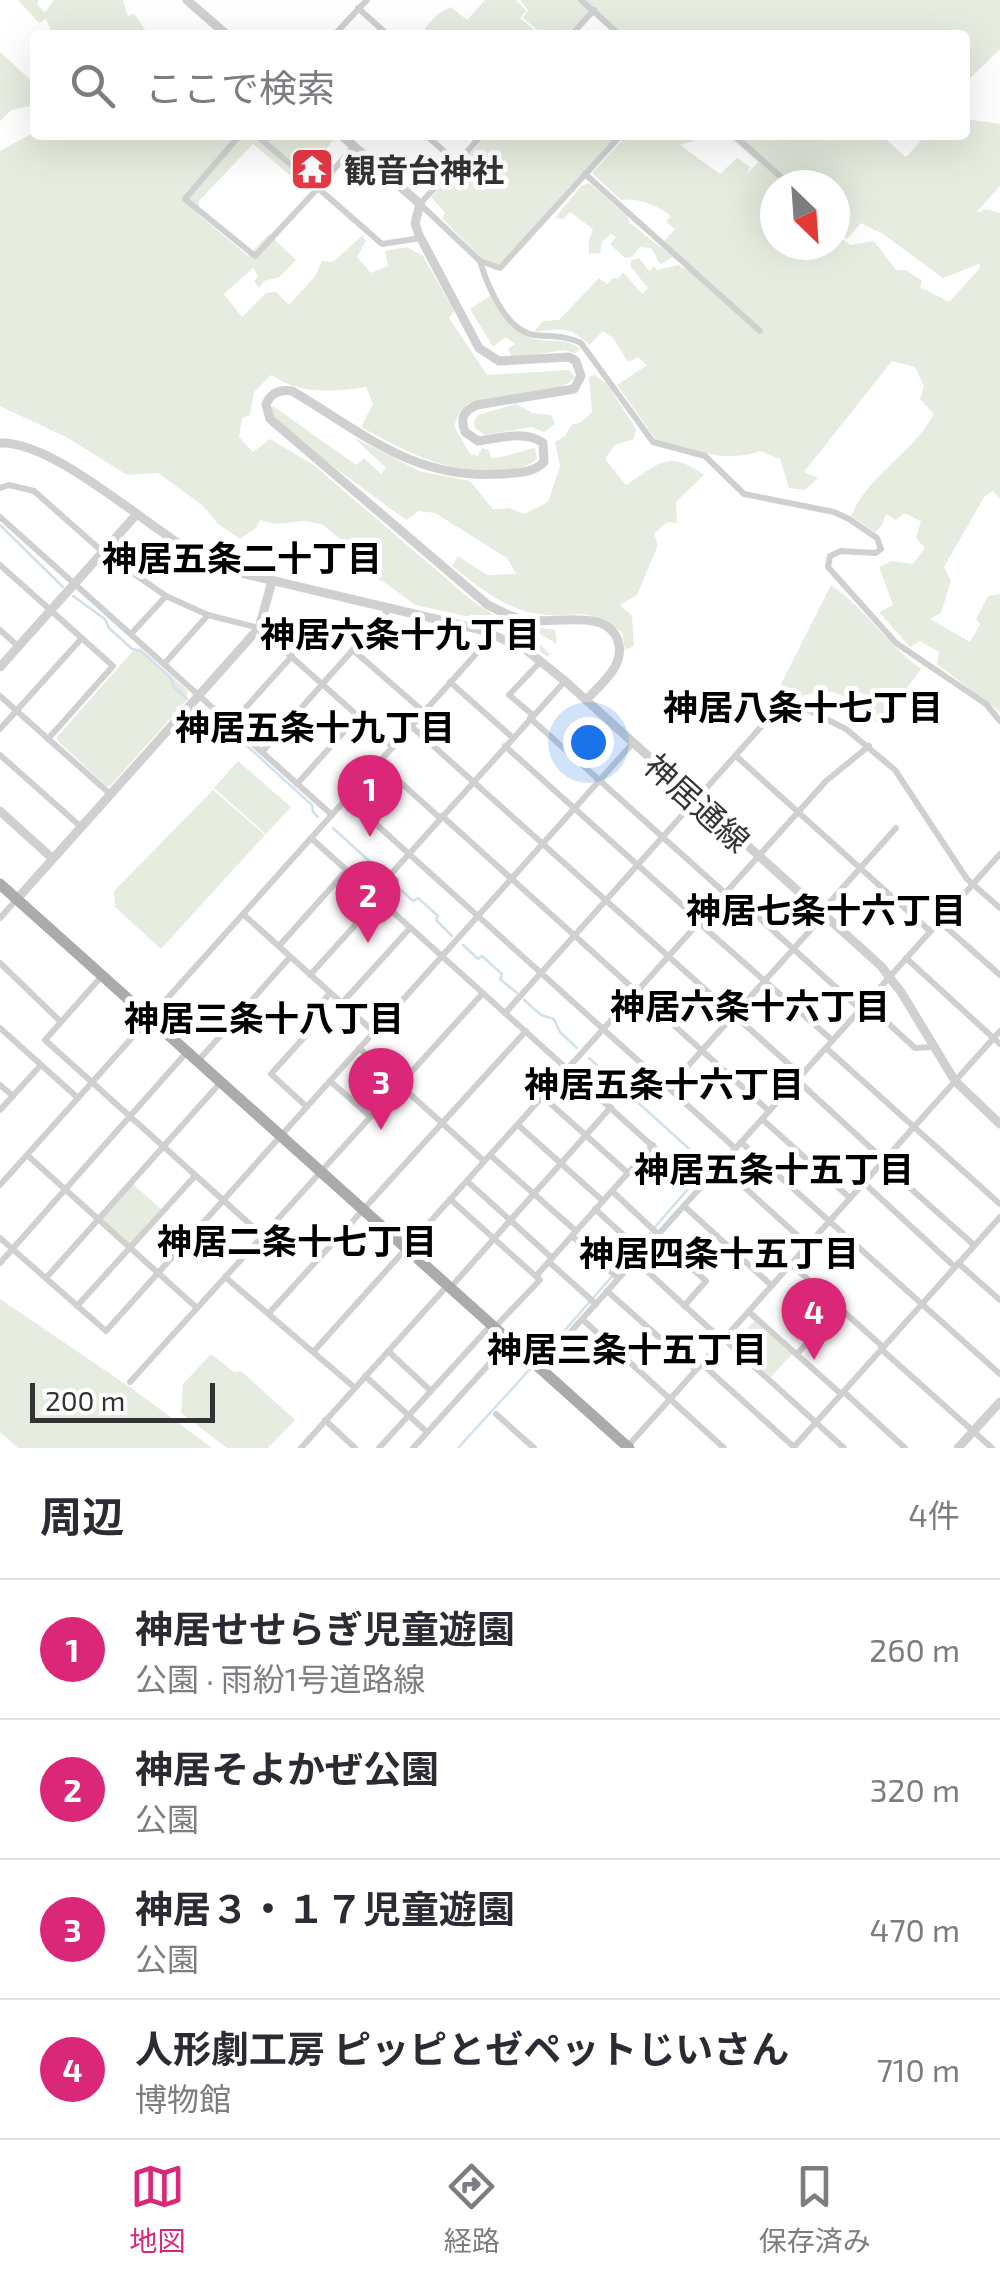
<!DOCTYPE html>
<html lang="ja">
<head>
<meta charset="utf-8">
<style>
  body { margin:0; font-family:"Exo 2","Noto Sans JP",sans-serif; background:#f7f7f7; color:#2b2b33 }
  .compass { position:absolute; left:760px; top:170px; width:90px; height:90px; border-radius:50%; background:#fff; box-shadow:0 10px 40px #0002; rotate:155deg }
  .scale { position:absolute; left:30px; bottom:25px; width:185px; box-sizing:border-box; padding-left:10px; border:5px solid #333; border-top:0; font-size:28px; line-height:35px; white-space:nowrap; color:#333; -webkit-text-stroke:8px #fff; paint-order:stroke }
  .you { position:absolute; left:588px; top:742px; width:35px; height:35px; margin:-25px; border:8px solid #fff; border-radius:50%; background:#1a73e8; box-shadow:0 0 0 15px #1a73e833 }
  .badge { display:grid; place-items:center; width:65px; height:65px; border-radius:50%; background:#db2777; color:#fff; font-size:32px; font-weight:700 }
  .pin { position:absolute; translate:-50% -82px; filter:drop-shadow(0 2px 5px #0008) }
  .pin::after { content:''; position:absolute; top:52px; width:35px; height:30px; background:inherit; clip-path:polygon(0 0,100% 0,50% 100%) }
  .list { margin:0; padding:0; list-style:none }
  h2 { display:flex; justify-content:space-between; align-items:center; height:130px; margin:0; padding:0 40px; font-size:42px }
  h2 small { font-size:32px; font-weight:400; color:#7c7c81 }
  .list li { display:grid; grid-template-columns:65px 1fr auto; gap:30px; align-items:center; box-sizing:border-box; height:140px; padding:0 40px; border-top:2px solid #e1e1e2 }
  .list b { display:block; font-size:38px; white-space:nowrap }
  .list p { margin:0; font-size:32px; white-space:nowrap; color:#7c7c81 }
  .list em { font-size:32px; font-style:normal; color:#7c7c81 }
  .icon { flex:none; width:55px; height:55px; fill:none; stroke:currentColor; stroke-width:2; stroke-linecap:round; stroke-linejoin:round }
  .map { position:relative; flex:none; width:1000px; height:1448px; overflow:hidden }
  .search { position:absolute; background:#fff; box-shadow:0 10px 40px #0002; left:30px; right:30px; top:30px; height:110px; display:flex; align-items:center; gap:25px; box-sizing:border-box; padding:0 35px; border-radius:10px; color:#7c7c81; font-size:38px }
  .sheet { height:690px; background:#fff }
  nav { display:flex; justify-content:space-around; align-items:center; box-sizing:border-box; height:140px; border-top:2px solid #e1e1e2; background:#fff; font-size:28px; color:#7c7c81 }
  nav a { display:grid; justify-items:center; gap:5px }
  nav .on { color:#db2777 }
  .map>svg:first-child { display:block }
  .green { fill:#e6ecdf; fill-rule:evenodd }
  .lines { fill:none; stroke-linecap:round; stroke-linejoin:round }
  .stream { stroke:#cfe2ee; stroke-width:2.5 }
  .minor { stroke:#d0d0d0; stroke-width:6 }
  .tertiary { stroke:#d0d0d0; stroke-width:9 }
  .primary { stroke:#ababab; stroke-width:11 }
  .labels { text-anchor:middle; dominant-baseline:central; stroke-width:10; stroke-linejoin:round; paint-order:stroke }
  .poi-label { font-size:32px; font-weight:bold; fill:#333; stroke:#fff; text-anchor:start }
  .street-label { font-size:32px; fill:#333; stroke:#fff }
  .neighbourhood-label { font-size:35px; font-weight:bold; fill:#000; stroke:#fff }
</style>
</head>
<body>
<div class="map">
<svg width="1000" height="1448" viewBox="0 0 1000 1448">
  <rect width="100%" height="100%" fill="#fff"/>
  <g class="green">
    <path d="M18,0h20v6l7,6 9,-12h69l5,16 6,-2 15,21h-96l-7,-16 -7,4z"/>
    <path d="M485,0h31l10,11 -6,7 20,17h-108l-8,-6 15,-16 12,-6 16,13z"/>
    <path d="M520,0h480v49l-35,34v-48h-349l-27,-24 -23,24h-22l-21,-17 5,-8z"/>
    <path d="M0,52l35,32v21l-24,5 -11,11z"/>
    <path d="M965,119l35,5v62l-24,27 10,-4 14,4v286l-7,-8 -9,6 -40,70 7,14 -10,32 -11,6 40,23 10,-18 -4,-5 12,-23 12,-2v118l-63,-48 2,-12 -19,-11 -10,6 -31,-35 14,-7 -14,-38 13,-6 21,3 12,-16 -9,-10 5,-17 -17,-8 -8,7 -10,-6 -4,11 -7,7 -24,-16c18,-42 61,-62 83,-102l-14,-15 4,-13 -9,-19 -23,-6 -88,111 14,6 -13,12 -16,-2 -9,-29 -20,-8c-34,13 -69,-2 -103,-10l-40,-56 30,-20 -9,-8 -10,5 -15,-24 -10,-7 -14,14c-19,-20 -29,-16 -55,-13l9,-11 16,-1 40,-42 8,6 6,-6 5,1 5,-7 19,22 6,-6 -18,-22 2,-6 7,-2 10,13 5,-5 3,4 21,-5 12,6 -26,-30 11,-12 -9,-7 5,-6c-11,-10 -35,-19 -50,-16l-29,-27 35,-38h72l-2,5 -17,5 40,29 17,-16 13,9 -3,7 11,-12 -31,-27h154l25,22 20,-22h39zM775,185h60v45l12,9 14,-16 22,11 60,44 36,-14 1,4 -31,34 -29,-15 2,-6 -16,-11h-10l-22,-29 -24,4 -15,-12v12h-60z"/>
    <path d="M35,132v3h295l4,4 -17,21 -4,-1 -11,8 -3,16 -46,-39 -54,57v14l49,41 21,-22 27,26 -17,17 -15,4 -5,7 -5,-7 4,-5 -5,-8 -29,26 18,23 24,-24 10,-1 13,13 26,-29 7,-15 11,1 29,-26 4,5 -9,16 14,16 17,-7 -3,-15 22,-4 16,9 31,55 -5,7 38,57 82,-5 6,7c-15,19 -81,22 -106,26l-9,8 -6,15 16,28 8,2 4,-8 7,2 2,8c10,1 31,-8 44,-10l2,11c-10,8 -17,9 -29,10 -56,8 -100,-16 -147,-42l12,-23 -7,-17c-32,5 -66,8 -95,-12l-17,17 -4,23 -8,3 -3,19 14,15 17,-13 45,27 155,133 34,23 51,8 2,14 -17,-10 -10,1 20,19 -2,3 -37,-25 -41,-15 -55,-12 -31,-23 -19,-8 -19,-30 -24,-20 -18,-3 -29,3 -15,-4 -4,8 -16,11 -22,-15 -16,-19 -44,-32 -31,2 -59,-37 -68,-32v-255z"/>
    <path d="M487,135h130l-118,130 -18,-7 -39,-40 3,-5 -14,-16z"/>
    <path d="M589,183l38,33 3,7 43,34 -13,7 -9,-16 -11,-1 -7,9 -8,2 -15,-14 6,-7 -5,-3 -9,8 -2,11 -11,1v-14l4,-11 -23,-17 -7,7 -8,-1 26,-32z"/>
    <path d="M490,296c13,18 26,41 50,44 16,2 26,-2 40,9l-5,4 -11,-3 -52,8 -4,-9 7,-5 -9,-7 -13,10 -23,-38z"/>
    <path d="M595,375l12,9 29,45 -2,10 -19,6 -10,14 21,26c32,-20 41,-37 78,-10l-28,27 1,21 -10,-1 -13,12 4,11 -21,50 -17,10 12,11 2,30 -9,4 -3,-18c-41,-30 -49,-11 -89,-19 -33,-7 -55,-27 -81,-47l6,-10 29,19 29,-1 -9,-16 -72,-45 -16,-2 -13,9 -140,-103 7,-11 83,59 8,-7 17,16 5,-6 -33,-31 66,34 51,10 23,28 16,-1 15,6 24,-12 12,-36 -5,-24 10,-6 7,-12 8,-1 12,-11 -3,-35z"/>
    <path d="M516,404l16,9 19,2 4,9 -11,8 -12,-5 -47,8 -10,-7 -1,-7 4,-6z"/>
    <path d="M831,585c34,23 56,60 90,84l-42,56 -13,-14 5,-13 -15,-8 -6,8 -22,-7 -48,8 1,-15z"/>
    <path d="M140,648l48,43 -2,10 -76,85h-4l-48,-45 -1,-4 75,-85z"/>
    <path d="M238,761l53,46 -25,27 -52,-46z"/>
    <path d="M213,790l52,45 -104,114 -46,-42 -1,-16z"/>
    <path d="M131,1182l31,28 -33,37 -31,-28z"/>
    <path d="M0,1299l134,91 78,58h-194l-18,-16z"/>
    <path d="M754,1321l38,33 -21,23 -37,-33z"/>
    <path d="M211,1354l23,18 7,-1 54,49 -27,28h-41l-46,-35 2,-29z"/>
  </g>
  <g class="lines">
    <g class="stream">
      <path d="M0,525l63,62"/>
      <path d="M73,596l32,23 4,9 23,21 9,2 30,27 2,8 14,13"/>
      <path d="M196,706l43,38 7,1 66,60 1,7 5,5"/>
      <path d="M333,828l80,73 5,-3 20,18 -2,4 16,16"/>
      <path d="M463,945l15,14 4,-3 20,18 -2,5 17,14"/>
      <path d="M524,1000l17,15 13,4 6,13 17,16"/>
      <path d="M589,1058l23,21 14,5 6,13 76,69 -53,61"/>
      <path d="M537,1362l113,-129"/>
      <path d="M458,1448l73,-80"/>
    </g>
    <g class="minor">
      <path d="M581,0l39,35"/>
      <path d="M358,8l30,27"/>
      <path d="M334,35l33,-35"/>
      <path d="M571,35l23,-25"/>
      <path d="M240,135l-55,64 70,57 63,-68 -62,-53"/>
      <path d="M426,135l31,28"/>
      <path d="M482,135l-62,69 60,57 20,7 121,-133"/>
      <path d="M734,135l56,50"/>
      <path d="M354,146l-36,42 64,56 39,-6"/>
      <path d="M585,174l175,157"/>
      <path d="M835,227l7,7"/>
      <path d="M480,261c7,24 26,70 54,74 17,2 31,0 47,8l72,99 52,14 39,38 90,18 15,7 28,19 4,11 -5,4 -35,-2 -11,5 -2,11 68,76 90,61 14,17"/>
      <path d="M0,488l9,-3 25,6 70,62 62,43 42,19 51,13 134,119"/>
      <path d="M0,517l332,298"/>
      <path d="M0,565l113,101 -65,73"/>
      <path d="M0,630l19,17"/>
      <path d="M131,634l35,-38"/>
      <path d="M353,650l71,62"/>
      <path d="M164,664l44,-49"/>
      <path d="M450,682l62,55"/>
      <path d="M0,696l109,97"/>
      <path d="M533,715l-24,-20 32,-34"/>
      <path d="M530,718l195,175"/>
      <path d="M231,724l61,-68"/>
      <path d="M411,726l390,349"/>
      <path d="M0,729l82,-91"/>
      <path d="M505,746l195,175"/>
      <path d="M262,752l129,-145"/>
      <path d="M0,755l80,71"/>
      <path d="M736,756l194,175"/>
      <path d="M379,763l61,55"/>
      <path d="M297,784l61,-68"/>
      <path d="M347,798l388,350"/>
      <path d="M442,816l327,295"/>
      <path d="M311,838l388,350"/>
      <path d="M390,875l175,-194"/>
      <path d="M728,890l132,119"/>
      <path d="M821,912l75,-84"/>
      <path d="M243,914l131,118"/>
      <path d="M0,918l16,-18"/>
      <path d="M939,921l61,54"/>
      <path d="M699,923l133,117"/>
      <path d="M279,946l67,-75"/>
      <path d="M906,958l94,86"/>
      <path d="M0,963l61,59"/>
      <path d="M310,975l86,-95"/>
      <path d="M101,977l-56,63 217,195"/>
      <path d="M342,1003l68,-75"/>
      <path d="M866,1003l49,45 18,-1"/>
      <path d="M505,1013l281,-314 60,30 49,41 72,109 33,29"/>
      <path d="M0,1028l78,70"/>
      <path d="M359,1048l125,113"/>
      <path d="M826,1048l174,156"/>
      <path d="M198,1061l92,-104"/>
      <path d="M797,1080l87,80"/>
      <path d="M330,1081l41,36"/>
      <path d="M0,1085l13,11"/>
      <path d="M669,1087l155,-172"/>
      <path d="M543,1097l85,76"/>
      <path d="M307,1107l-36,-33 37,-41 6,-21 16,-19"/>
      <path d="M0,1110l41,-45"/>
      <path d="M762,1119l88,79"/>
      <path d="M518,1125l85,76"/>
      <path d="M741,1142l259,232"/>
      <path d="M27,1155l170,153"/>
      <path d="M490,1155l86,76"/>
      <path d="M882,1163l92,82"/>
      <path d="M720,1165l88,80"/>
      <path d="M467,1181l85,77"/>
      <path d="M864,1183l91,84"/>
      <path d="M0,1185l493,-550"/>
      <path d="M612,1191l46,43"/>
      <path d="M450,1199l90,81 -45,47"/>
      <path d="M684,1206l88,80"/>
      <path d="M595,1209l47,43"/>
      <path d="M572,1236l46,42"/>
      <path d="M656,1236l50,45 -22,25"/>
      <path d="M0,1238l106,93 527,-588"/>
      <path d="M635,1260l88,81"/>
      <path d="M549,1262l47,42"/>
      <path d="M0,1263l186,-210"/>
      <path d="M958,1263l42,37"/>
      <path d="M791,1264l92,83"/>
      <path d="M536,1276l117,-131"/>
      <path d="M225,1277l129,110"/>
      <path d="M46,1278l174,-195"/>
      <path d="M451,1287l160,-180"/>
      <path d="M607,1291l89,79"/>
      <path d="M77,1306l118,-130"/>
      <path d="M270,1312l256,-281"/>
      <path d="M749,1312l92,82"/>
      <path d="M582,1319l142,129"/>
      <path d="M724,1339l120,109"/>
      <path d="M881,1349l111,99"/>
      <path d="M314,1351l512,-570 43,-35"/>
      <path d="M388,1351l43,40"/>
      <path d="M797,1354l42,-46"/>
      <path d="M702,1364l92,83"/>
      <path d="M540,1366l460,-512"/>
      <path d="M365,1376l62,56"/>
      <path d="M130,1382l353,-389"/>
      <path d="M844,1392l61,56"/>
      <path d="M496,1414l38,34"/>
      <path d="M325,1420l30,28"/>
      <path d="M627,1447l373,-416"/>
      <path d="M301,1448l146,-162"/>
      <path d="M379,1448l113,-124"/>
      <path d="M413,1448l96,-106"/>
      <path d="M793,1448l207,-231"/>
    </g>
    <g class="tertiary">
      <path d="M187,0l40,35"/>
      <path d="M341,135l79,69 -5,19 3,10 61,115 20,13 70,-4 7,4 5,15 -7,13 -97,16c-14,6 -17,13 -12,27l13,9c21,-3 47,-11 65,2l1,19c-12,12 -29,11 -44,12 -87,6 -138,-42 -208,-83 -12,-2 -21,2 -26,13l4,15 218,186c11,6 24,12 37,15 27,5 82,-13 93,21 8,24 -17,43 -32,59"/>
      <path d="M0,443c60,-2 159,97 220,125l262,62 43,19 40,32 316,285 20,26 54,89 45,43"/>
      <path d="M0,667l136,-152"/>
      <path d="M0,811l52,47"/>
      <path d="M17,899l242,-271 13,-47"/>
      <path d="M958,1448l42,-46"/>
    </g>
    <path class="primary" d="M0,884l629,564"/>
  </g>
  <defs>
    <g id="temple-square" transform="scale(2.25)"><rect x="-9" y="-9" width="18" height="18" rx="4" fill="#e63946" stroke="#fff"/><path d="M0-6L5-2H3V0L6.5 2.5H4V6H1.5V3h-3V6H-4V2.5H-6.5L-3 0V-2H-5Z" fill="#fff"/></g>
  </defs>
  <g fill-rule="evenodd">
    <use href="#temple-square" x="312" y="169"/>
  </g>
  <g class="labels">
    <g class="poi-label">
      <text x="344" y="169">観音台神社</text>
    </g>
    <g class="street-label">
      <text transform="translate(698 802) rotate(42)">神居通線</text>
    </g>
    <g class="neighbourhood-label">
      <text x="242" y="557">神居五条二十丁目</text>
      <text x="400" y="633">神居六条十九丁目</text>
      <text x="803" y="706">神居八条十七丁目</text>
      <text x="315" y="726">神居五条十九丁目</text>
      <text x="826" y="909">神居七条十六丁目</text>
      <text x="750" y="1005">神居六条十六丁目</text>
      <text x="264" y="1017">神居三条十八丁目</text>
      <text x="664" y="1083">神居五条十六丁目</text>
      <text x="774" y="1168">神居五条十五丁目</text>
      <text x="297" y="1240">神居二条十七丁目</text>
      <text x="719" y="1252">神居四条十五丁目</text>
      <text x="627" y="1348">神居三条十五丁目</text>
    </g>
  </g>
</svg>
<svg class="compass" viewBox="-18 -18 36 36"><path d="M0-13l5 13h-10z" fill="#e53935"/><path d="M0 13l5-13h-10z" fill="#7c7c81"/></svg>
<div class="scale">200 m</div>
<div class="you"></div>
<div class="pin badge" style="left:370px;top:837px">1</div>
<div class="pin badge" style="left:368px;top:943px">2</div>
<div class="pin badge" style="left:381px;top:1130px">3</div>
<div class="pin badge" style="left:814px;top:1360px">4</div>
<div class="search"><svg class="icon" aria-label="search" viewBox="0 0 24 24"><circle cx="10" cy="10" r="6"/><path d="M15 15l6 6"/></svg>ここで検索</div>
</div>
<section class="sheet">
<h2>周辺<small>4件</small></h2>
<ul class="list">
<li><span class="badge">1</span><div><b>神居せせらぎ児童遊園</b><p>公園 · 雨紛1号道路線</p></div><em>260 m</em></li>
<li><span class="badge">2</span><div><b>神居そよかぜ公園</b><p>公園</p></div><em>320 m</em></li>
<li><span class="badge">3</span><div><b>神居３・１７児童遊園</b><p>公園</p></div><em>470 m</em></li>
<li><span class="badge">4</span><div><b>人形劇工房 ピッピとゼペットじいさん</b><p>博物館</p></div><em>710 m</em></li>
</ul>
</section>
<nav>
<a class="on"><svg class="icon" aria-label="map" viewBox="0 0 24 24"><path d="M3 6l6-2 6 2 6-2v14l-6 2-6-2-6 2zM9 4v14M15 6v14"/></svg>地図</a>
<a><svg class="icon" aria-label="directions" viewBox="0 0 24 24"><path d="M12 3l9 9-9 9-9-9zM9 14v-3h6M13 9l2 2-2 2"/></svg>経路</a>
<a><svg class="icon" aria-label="saved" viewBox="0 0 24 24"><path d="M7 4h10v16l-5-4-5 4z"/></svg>保存済み</a>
</nav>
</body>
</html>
